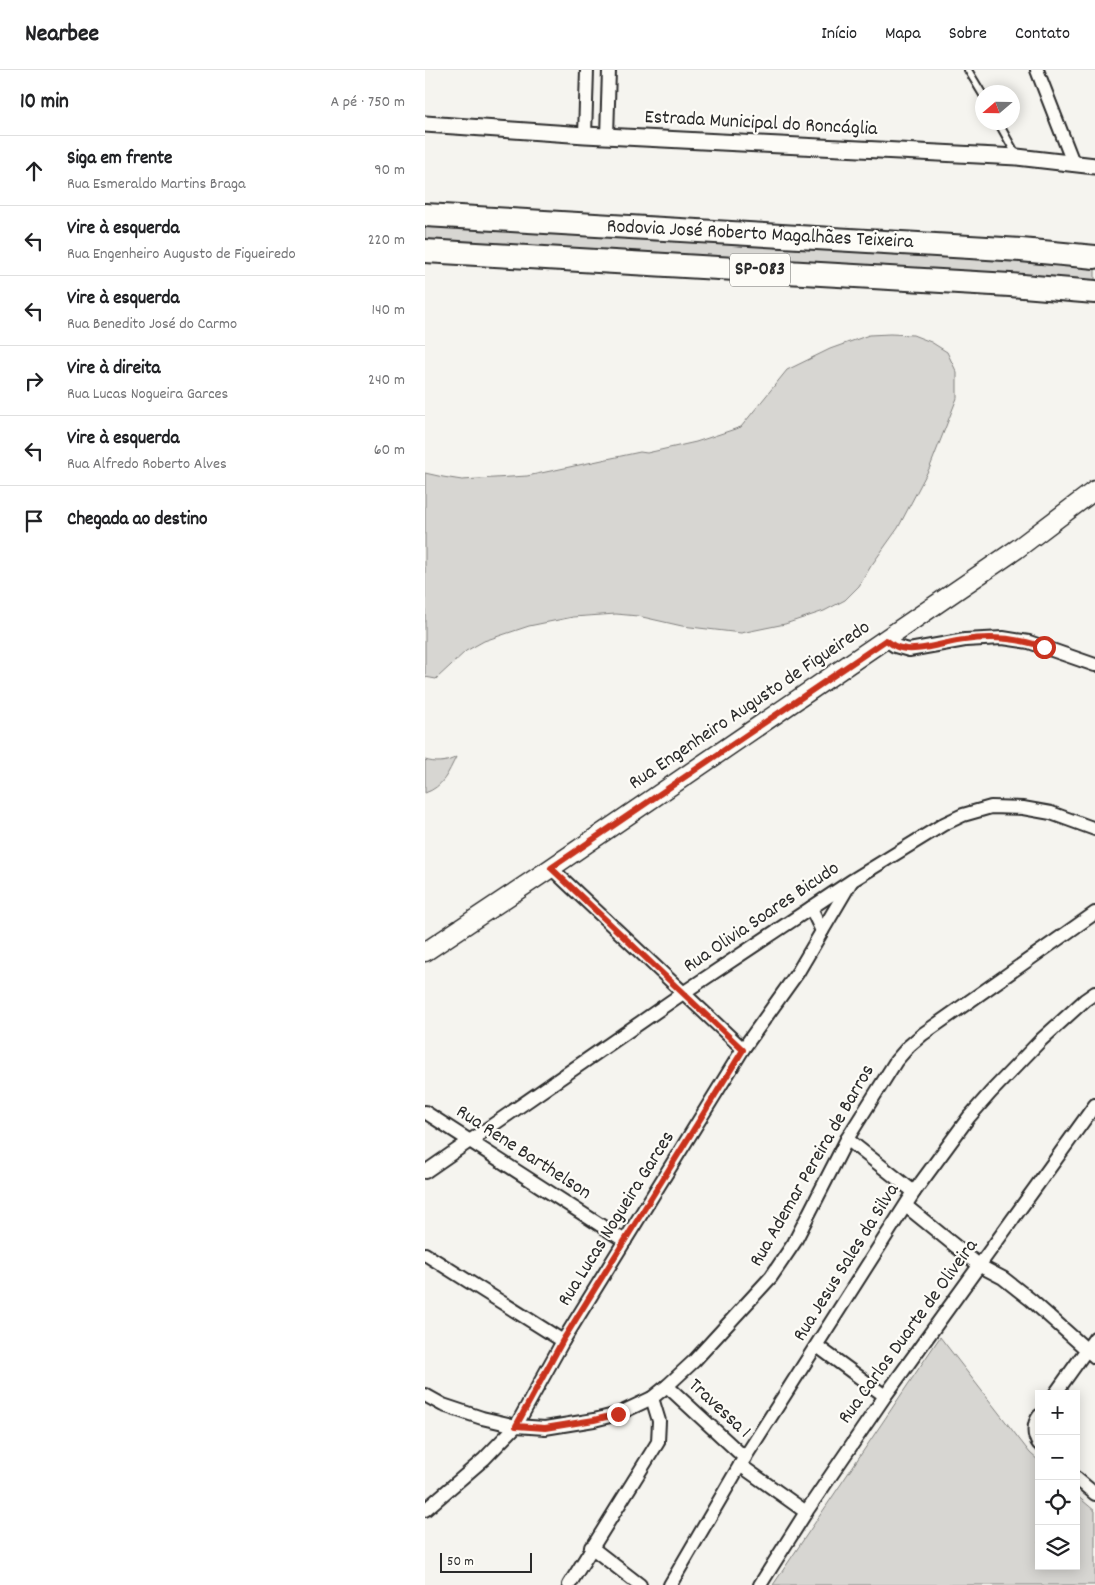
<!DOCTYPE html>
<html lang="pt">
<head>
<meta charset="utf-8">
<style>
  body { margin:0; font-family:Dekko,sans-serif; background:#f2f2f2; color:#202124 }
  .controls { position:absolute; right:15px; bottom:15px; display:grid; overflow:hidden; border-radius:0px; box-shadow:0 2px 12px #0003 }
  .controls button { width:45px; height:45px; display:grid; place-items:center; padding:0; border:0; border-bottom:1px solid #e0e0e0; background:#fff; color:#202124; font:25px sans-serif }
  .compass { position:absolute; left:550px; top:15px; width:45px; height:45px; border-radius:50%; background:#fff; box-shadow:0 2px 12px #0003; rotate:250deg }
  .scale { position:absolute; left:15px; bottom:12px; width:92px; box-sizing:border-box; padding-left:5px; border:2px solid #2b2b2b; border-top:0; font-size:14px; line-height:18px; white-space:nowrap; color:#2b2b2b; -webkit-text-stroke:4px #fdfcf7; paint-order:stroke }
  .stop { position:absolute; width:15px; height:15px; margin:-11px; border:4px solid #c8321e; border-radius:50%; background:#fff }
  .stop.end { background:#c8321e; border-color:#fff; box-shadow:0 1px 5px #0008 }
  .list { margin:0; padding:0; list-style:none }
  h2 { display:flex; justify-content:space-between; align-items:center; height:65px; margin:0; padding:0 20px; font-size:21px }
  h2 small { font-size:16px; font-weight:400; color:#757577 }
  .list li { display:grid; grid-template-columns:32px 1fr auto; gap:15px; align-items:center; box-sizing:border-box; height:70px; padding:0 20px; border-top:1px solid #e0e0e0 }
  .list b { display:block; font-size:19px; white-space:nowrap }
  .list p { margin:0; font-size:16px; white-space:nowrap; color:#757577 }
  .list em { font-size:16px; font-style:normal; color:#757577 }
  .icon { flex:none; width:28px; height:28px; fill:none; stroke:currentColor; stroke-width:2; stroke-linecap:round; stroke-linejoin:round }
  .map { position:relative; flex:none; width:670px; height:1515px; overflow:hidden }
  header { display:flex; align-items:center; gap:30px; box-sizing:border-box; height:70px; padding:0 25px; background:#fff; border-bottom:1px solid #e0e0e0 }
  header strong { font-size:24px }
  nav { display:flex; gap:28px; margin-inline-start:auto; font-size:18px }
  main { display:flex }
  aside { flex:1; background:#fff }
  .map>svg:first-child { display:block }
  .green { fill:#d7d6d2; stroke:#81807e }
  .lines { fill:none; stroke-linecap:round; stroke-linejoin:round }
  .service-casing { stroke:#2b2b2b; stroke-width:10 }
  .minor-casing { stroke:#2b2b2b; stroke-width:16 }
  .tertiary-casing { stroke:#2b2b2b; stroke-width:19 }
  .secondary-casing { stroke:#2b2b2b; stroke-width:21 }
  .motorway-casing { stroke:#2b2b2b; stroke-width:26 }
  .service { stroke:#fdfcf7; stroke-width:6 }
  .minor { stroke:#fdfcf7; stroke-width:12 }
  .tertiary { stroke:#fdfcf7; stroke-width:15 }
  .secondary { stroke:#fdfcf7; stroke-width:18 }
  .motorway { stroke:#fdfcf7; stroke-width:22 }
  .route { stroke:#c8321e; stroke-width:6 }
  .labels { text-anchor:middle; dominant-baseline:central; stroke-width:4.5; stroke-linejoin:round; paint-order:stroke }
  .shield { fill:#fdfcf7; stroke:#6a6a68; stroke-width:1 }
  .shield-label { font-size:19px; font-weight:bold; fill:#2b2b2b }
  .street-label { font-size:20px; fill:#2b2b2b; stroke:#fdfcf7 }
</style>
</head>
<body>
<header>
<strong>Nearbee</strong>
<nav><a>Início</a><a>Mapa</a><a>Sobre</a><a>Contato</a></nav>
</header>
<main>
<aside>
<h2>10 min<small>A pé · 750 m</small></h2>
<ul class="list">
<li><svg class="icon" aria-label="ahead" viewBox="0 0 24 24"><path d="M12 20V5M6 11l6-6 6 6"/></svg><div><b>Siga em frente</b><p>Rua Esmeraldo Martins Braga</p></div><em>90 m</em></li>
<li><svg class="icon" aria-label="left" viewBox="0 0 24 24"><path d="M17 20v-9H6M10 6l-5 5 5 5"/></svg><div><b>Vire à esquerda</b><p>Rua Engenheiro Augusto de Figueiredo</p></div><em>220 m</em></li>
<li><svg class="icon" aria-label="left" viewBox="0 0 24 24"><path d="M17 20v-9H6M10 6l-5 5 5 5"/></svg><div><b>Vire à esquerda</b><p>Rua Benedito José do Carmo</p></div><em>140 m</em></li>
<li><svg class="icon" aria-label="right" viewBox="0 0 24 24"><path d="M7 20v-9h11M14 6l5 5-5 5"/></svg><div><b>Vire à direita</b><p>Rua Lucas Nogueira Garces</p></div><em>240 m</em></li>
<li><svg class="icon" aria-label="left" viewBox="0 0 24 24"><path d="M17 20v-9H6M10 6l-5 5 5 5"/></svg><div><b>Vire à esquerda</b><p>Rua Alfredo Roberto Alves</p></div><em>60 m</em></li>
<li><svg class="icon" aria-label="arrive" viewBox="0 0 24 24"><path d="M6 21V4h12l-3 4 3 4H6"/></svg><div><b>Chegada ao destino</b></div></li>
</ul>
</aside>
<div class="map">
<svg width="670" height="1515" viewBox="0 0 670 1515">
  <rect width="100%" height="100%" fill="#f5f4ef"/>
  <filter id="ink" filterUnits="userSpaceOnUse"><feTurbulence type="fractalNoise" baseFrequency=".02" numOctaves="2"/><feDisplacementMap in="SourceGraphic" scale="10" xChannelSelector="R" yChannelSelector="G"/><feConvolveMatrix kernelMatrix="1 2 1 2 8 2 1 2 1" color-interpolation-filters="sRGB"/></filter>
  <g filter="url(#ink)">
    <g class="green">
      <path d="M0,155l437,24 233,17v19l-670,-41z"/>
      <path d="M465,264l23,1 18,7 16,10 10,21v25l-27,69 -32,61 -27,38 -12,20 -14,14 -21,11 -39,13 -44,9 -59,-7 -44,-10 -22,-2 -43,3 -44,9 -45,15 -18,10 -30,28 -11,-2v-204l18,4 19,3 65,-4 113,-24 7,1 49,-11 45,-15 46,-57 43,-21 39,-14z"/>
      <path d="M31,687c-8,16 -13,30 -31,36v-33c10,3 22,3 31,-3z"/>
      <path d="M515,1267l90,116 9,8v105h37v-71l19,16v74h-322z"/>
    </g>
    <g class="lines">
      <g class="service-casing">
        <g id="service">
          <path d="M543,0l15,25"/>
          <path d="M573,52l19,34"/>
        </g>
      </g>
      <g class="minor-casing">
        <g id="minor">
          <path d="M612,0l37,95"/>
          <path d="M160,65l2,-65"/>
          <path d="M182,66l2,-66"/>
          <path d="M461,570l9,6 14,4 56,-10 38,-2 26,4 66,23"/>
          <path d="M126,798l192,181"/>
          <path d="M386,838l11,23"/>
          <path d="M0,1042l200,129"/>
          <path d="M422,1069l67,53"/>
          <path d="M0,1102l258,-179 170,-113 91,-56 19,-9 28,-8 32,1 28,5 44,16"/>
          <path d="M481,1136l74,60 23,12 28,22 64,57"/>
          <path d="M0,1184l138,87"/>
          <path d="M392,1276l68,50"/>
          <path d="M242,1316l78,72"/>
          <path d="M630,1324l40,-56"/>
          <path d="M0,1325l18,10 39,13 34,8 29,2 49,-8 24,-6 34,-16 15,-12 27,-25 77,-84 23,-34 53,-104 39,-62 10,-16 13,-15 14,-12 172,-121"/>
          <path d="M614,1346c-6,8 -6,20 0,28"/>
          <path d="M315,1395l66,47"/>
          <path d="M651,1408l19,16"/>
          <path d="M0,1440l59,-51 32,-33 47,-85 180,-292 55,-77 53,-90"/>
          <path d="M166,1477l49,38"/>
          <path d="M144,1515l89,-143 1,-21 -7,-23"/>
          <path d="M245,1515l70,-120 174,-273 55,-75 22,-25 50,-52 44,-40 10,-7"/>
          <path d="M335,1515l48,-76 77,-113 210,-291"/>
        </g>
      </g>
      <g class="tertiary-casing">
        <path id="tertiary" d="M0,54l160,11 432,22 78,9"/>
      </g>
      <g class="secondary-casing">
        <path id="secondary" d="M0,882l126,-84 466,-319 78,-59"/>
      </g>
      <g class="motorway-casing">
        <g id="motorway">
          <path d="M0,145l596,35 74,7"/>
          <path d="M0,181l585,34 85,7"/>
        </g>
      </g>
      <use href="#service" class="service"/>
      <use href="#minor" class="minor"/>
      <use href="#tertiary" class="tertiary"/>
      <use href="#secondary" class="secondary"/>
      <use href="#motorway" class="motorway"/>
    </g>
  </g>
  <g class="lines" filter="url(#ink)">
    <path class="route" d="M193,1344l-24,6 -49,8 -29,-2 47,-86 180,-290 -192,-182 335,-228c3,2 6,5 9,6 18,9 49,-4 69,-6 27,-4 54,-2 80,7"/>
  </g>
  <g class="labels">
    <rect class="shield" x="305" y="183.5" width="60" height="33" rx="4"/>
    <g class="shield-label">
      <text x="335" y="200">SP-083</text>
    </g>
    <g class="street-label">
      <text transform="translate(336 54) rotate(3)">Estrada Municipal do Roncáglia</text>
      <text transform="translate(335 165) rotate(3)">Rodovia José Roberto Magalhães Teixeira</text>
      <text transform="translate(325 636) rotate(-34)">Rua Engenheiro Augusto de Figueiredo</text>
      <text transform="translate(337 848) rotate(-34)">Rua Olivia Soares Bicudo</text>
      <text transform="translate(98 1083) rotate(33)">Rua Rene Barthelson</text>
      <text transform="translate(388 1096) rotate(-60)">Rua Ademar Pereira de Barros</text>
      <text transform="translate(192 1149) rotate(-58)">Rua Lucas Nogueira Garces</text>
      <text transform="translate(422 1193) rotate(-58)">Rua Jesus Sales da Silva</text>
      <text transform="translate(484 1262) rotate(-54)">Rua Carlos Duarte de Oliveira</text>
      <text transform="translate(294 1339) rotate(43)">Travessa 1</text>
    </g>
  </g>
</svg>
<div class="controls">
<button>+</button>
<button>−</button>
<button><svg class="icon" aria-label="locate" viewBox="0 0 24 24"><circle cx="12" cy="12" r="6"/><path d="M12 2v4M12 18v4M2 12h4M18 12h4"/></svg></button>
<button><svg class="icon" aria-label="layers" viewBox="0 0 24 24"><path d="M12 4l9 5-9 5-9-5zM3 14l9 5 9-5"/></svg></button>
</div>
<svg class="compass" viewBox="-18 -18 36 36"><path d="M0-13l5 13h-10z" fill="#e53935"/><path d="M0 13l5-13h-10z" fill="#757577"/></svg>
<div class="scale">50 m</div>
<div class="stop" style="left:619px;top:577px"></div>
<div class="stop end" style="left:193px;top:1344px"></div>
</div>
</main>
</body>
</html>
